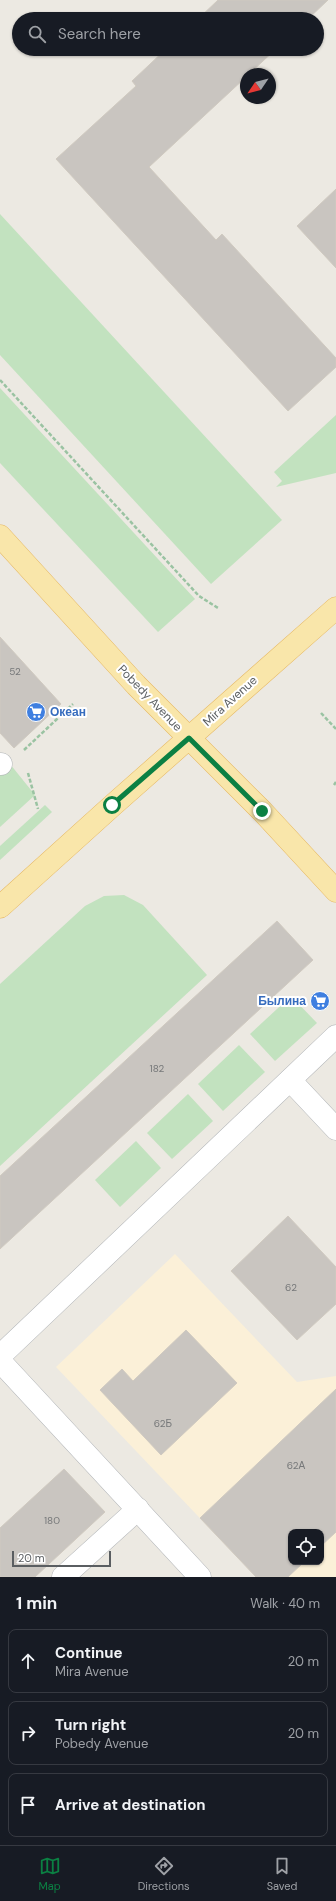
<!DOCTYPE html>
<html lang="en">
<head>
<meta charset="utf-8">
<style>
  body { margin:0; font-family:"DM Sans",sans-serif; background:#242831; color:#f1f3f6 }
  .controls { position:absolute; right:12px; bottom:12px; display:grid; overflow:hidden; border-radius:8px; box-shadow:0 1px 3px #0004 }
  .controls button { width:36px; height:36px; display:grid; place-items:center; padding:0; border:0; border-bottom:1px solid #363941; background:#171b24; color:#f1f3f6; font:20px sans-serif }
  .compass { position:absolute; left:240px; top:68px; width:36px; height:36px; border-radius:50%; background:#171b24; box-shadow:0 1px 3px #0004; rotate:235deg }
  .scale { position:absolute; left:12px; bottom:10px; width:99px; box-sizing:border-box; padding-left:4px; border:2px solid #5a5e61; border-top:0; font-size:11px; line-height:14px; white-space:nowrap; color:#5a5e61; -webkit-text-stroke:3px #fff; paint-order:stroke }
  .stop { position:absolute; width:12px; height:12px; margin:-9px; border:3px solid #0b8043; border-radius:50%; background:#fff }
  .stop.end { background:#0b8043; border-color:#fff; box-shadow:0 1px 4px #0008 }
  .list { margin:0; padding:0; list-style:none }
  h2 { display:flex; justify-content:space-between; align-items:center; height:52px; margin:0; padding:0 16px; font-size:17px }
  h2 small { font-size:13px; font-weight:400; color:#9ea1a6 }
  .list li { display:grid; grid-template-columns:26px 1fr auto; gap:12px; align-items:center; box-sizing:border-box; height:64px; margin:0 8px 8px; padding:0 8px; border:1px solid #363941; border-radius:8px }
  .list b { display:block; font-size:15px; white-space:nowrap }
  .list p { margin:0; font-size:13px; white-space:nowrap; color:#9ea1a6 }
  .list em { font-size:13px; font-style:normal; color:#9ea1a6 }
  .icon { flex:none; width:22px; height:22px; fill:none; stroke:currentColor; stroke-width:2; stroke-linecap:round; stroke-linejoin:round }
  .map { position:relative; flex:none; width:336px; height:1577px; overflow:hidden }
  .search { position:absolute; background:#171b24; box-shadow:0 1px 3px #0004; left:12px; right:12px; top:12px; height:44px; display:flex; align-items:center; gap:10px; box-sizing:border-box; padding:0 14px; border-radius:22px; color:#9ea1a6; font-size:15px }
  .sheet { height:268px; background:#171b24 }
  nav { display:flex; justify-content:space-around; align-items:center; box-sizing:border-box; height:56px; border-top:1px solid #363941; background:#171b24; font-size:11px; color:#9ea1a6 }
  nav a { display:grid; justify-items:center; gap:2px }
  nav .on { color:#0b8043 }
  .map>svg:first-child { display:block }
  .commercial { fill:#fbf0d8; fill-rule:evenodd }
  .green { fill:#c2e2bf }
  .building { fill:#c9c5c0; stroke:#d0cac0 }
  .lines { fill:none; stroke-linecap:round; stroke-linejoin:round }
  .minor-casing { stroke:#b2b5b8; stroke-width:23 }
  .major-casing { stroke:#e6b760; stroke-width:23 }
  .path { stroke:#9ac3a2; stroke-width:2.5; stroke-dasharray:4 2; stroke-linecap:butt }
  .minor { stroke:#fff; stroke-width:22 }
  .major { stroke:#f9e6aa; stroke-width:22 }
  .route { stroke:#0b8043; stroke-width:5 }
  .labels { text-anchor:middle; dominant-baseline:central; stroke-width:4; stroke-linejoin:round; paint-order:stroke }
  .number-label { font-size:10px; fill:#767879 }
  .street-label { font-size:12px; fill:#5a5e61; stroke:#fff }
  .shop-label { font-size:12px; font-weight:bold; fill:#366cbe; stroke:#fff; text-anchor:start }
</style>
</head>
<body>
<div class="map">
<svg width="336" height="1577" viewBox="0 0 336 1577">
  <rect width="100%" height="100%" fill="#ece9e2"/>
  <path class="commercial" d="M175,1254l122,128 39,-6v201h-80l-200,-210zM291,1532h30v30h-30z"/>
  <g class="green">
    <path d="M0,214l282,306 -71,64 -211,-229z"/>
    <path d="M0,388l195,211 -37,33 -158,-169z"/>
    <path d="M336,415v58l-60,14 6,-6 -8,-9z"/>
    <path d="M6,759l29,36 -35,32v-63z"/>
    <path d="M45,805l7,7 -52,48v-14z"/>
    <path d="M124,895l19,10 64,70 -207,191v-182l85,-78 19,-10z"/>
    <path d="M291,996l26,27 -42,38 -25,-27z"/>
    <path d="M239,1045l26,27 -42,39 -25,-27z"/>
    <path d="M188,1094l25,27 -41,38 -25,-26z"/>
    <path d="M136,1141l25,27 -41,39 -25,-27z"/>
  </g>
  <g class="building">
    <path d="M218,0h110l-20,19h-110z"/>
    <path d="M166,49h110l-27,25h-3v3l-97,90 67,73 6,-6 114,124v9l-48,44 -232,-252 80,-73 -4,-5z"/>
    <path d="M336,189v79l-39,-42z"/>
    <path d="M0,637l61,67 -47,44 -14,-15z"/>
    <path d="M277,921l36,39 -313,289v-73z"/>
    <path d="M288,1216l48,51v37l-39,36 -66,-69z"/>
    <path d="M186,1330l51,53 -76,72 -61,-65 22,-21 11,12z"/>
    <path d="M336,1389v143l-15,14v-14h-30v30h13l-16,15h-32l-56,-59z"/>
    <path d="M64,1469l41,43 -70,65h-35v-49z"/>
  </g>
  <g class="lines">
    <g class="minor-casing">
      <g id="minor">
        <path d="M0,764h1"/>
        <path d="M290,1080l46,49"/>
        <path d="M0,1356l336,-320"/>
        <path d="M0,1361l200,216"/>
        <path d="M63,1577l75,-68"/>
      </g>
    </g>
    <g class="major-casing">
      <g id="major">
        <path d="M0,536l136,149 126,126 74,80"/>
        <path d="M0,907l113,-102 223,-197"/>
      </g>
    </g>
    <g class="path">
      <path d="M0,380l199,216 19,12"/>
      <path d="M321,713l15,16"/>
      <path d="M24,750l49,-46"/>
      <path d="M28,773l10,36"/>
      <path d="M334,785l2,-3"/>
    </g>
    <use href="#minor" class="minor"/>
    <use href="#major" class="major"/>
  </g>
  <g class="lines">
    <path class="route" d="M112,805l77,-67 73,73"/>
  </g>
  <defs>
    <g id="supermarket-disc" transform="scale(1)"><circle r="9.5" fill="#3f7fe0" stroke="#fff"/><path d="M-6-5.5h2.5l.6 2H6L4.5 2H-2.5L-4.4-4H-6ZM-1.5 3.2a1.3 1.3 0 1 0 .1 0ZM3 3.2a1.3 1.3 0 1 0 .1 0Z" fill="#fff"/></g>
  </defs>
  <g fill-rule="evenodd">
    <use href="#supermarket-disc" x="36" y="712"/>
    <use href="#supermarket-disc" x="320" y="1001"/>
  </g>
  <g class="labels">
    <g class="number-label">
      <text x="15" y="671">52</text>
      <text x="157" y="1068">182</text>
      <text x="291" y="1287">62</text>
      <text x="163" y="1423">62Б</text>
      <text x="296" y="1465">62А</text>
      <text x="52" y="1520">180</text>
    </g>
    <g class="street-label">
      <text transform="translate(150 698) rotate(46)">Pobedy Avenue</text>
      <text transform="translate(230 701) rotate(-42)">Mira Avenue</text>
    </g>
    <g class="shop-label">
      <text x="50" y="712">Океан</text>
      <text x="306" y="1001" text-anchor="end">Былина</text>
    </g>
  </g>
</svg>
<div class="controls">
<button><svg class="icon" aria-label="locate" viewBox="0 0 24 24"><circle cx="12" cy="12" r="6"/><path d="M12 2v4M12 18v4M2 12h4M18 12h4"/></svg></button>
</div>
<svg class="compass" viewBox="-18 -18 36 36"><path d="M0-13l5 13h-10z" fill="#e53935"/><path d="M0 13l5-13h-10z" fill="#9ea1a6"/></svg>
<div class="scale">20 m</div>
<div class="stop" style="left:112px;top:805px"></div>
<div class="stop end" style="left:262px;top:811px"></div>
<div class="search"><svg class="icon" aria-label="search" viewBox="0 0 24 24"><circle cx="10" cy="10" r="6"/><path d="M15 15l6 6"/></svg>Search here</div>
</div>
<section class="sheet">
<h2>1 min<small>Walk · 40 m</small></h2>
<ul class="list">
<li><svg class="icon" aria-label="ahead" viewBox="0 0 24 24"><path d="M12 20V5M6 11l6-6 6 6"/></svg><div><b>Continue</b><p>Mira Avenue</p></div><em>20 m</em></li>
<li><svg class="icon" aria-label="right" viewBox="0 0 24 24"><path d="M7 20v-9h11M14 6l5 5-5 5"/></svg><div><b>Turn right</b><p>Pobedy Avenue</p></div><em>20 m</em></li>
<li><svg class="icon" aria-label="arrive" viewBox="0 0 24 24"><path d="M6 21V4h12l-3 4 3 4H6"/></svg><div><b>Arrive at destination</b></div></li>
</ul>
</section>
<nav>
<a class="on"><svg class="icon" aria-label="map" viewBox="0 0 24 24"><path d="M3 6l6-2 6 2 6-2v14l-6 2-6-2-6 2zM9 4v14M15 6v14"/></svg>Map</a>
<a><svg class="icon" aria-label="directions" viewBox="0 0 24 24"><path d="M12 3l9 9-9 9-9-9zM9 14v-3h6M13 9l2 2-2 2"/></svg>Directions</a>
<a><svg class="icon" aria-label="saved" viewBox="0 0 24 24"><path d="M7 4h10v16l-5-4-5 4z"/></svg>Saved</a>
</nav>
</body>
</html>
